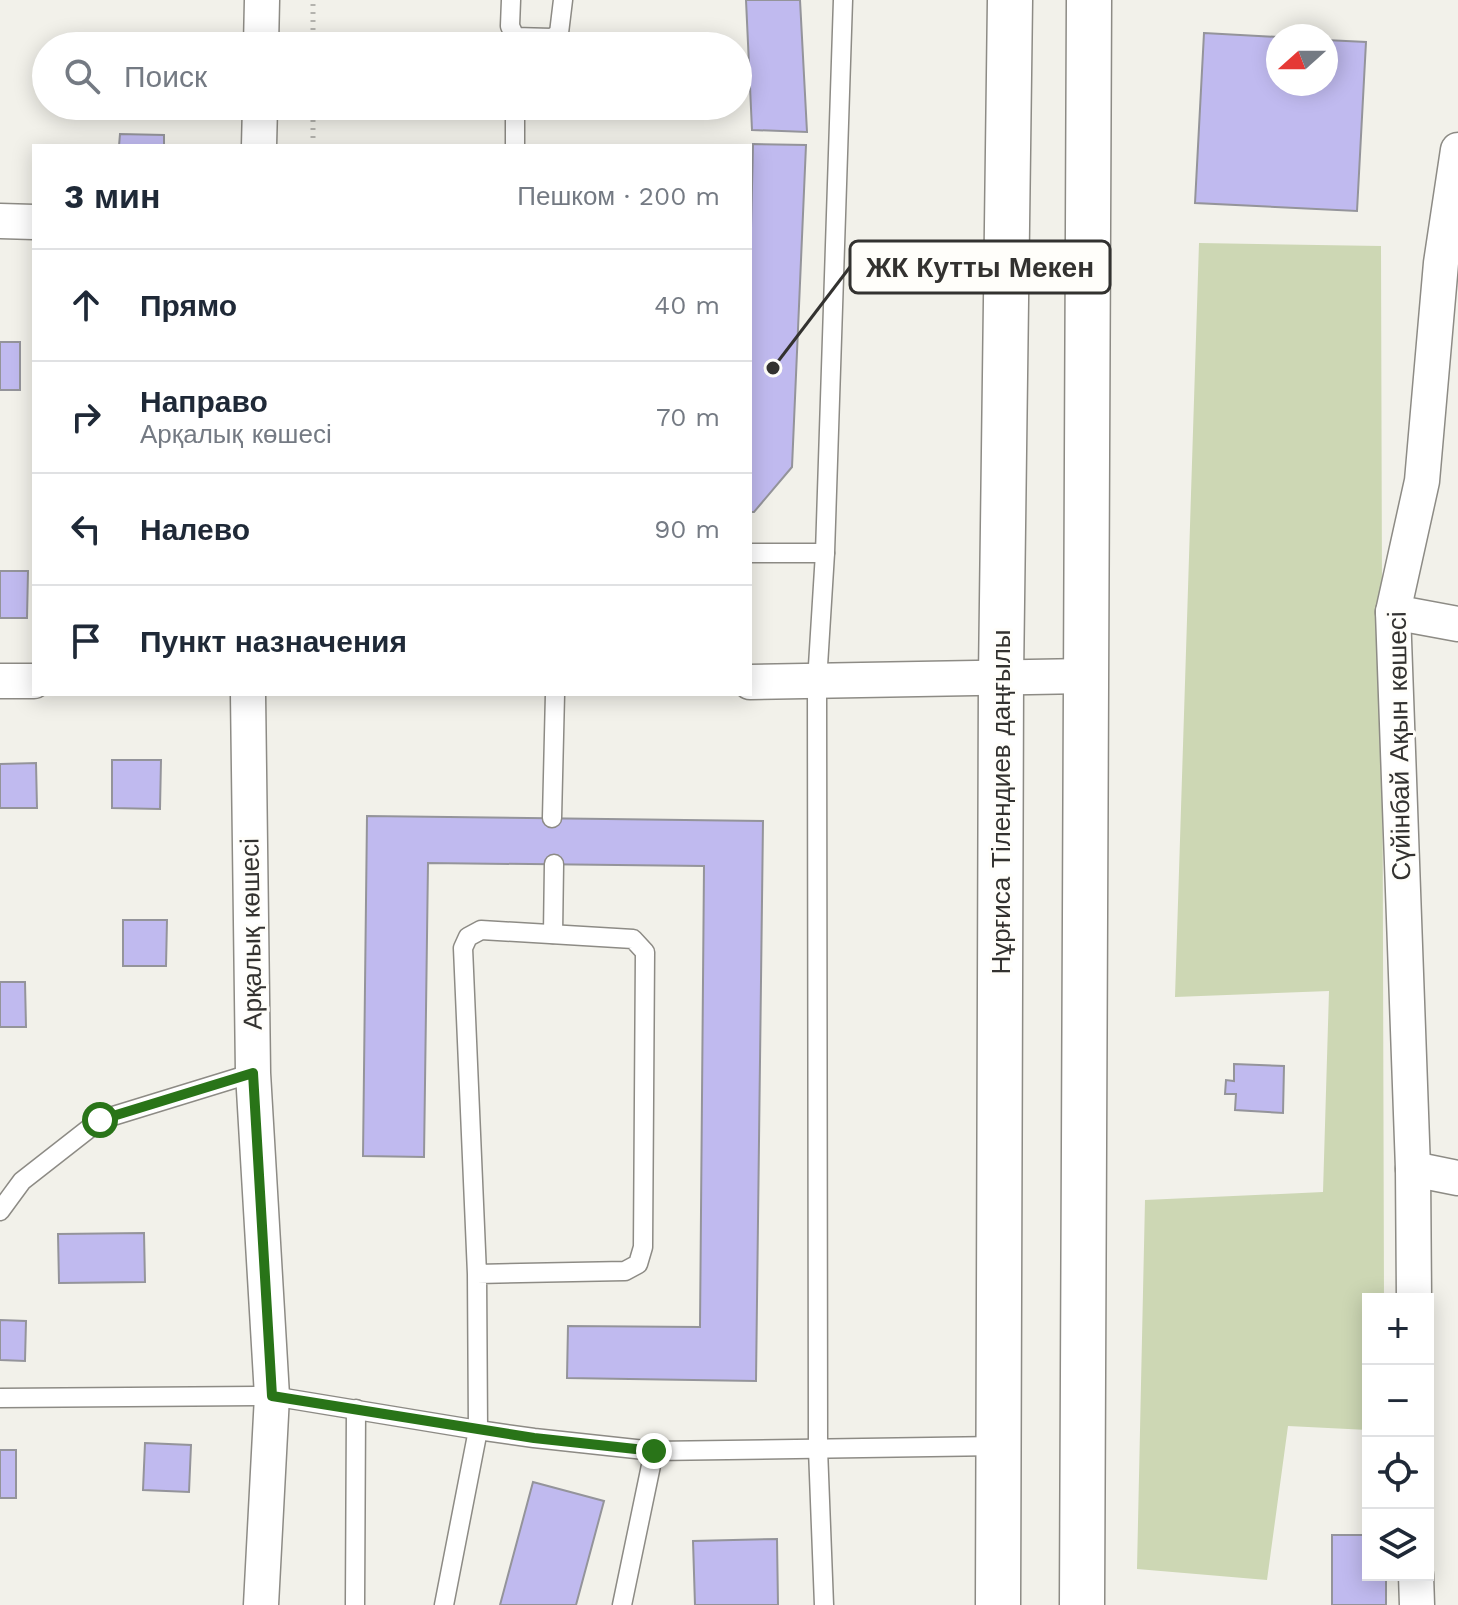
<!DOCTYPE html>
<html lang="ru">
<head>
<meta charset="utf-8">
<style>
  body { margin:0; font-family:"Work Sans",sans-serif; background:#f2f2f3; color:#1f2937 }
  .controls { position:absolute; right:24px; bottom:24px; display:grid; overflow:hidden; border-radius:0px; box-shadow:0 4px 20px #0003 }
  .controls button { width:72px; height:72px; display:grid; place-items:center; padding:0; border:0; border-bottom:2px solid #e0e1e3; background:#fff; color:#1f2937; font:40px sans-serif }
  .compass { position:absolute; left:1266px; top:24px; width:72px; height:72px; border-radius:50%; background:#fff; box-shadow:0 4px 20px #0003; rotate:249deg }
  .stop { position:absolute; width:24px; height:24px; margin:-18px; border:6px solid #297418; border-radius:50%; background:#fff }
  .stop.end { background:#297418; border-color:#fff; box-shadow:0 2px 8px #0008 }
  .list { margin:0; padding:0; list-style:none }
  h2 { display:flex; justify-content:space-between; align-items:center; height:104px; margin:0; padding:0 32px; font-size:34px }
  h2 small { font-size:26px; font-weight:400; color:#747a83 }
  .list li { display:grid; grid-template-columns:52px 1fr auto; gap:24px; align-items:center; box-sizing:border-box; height:112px; padding:0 32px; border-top:2px solid #e0e1e3 }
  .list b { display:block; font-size:30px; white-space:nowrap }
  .list p { margin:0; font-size:26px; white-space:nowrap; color:#747a83 }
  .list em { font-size:26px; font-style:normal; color:#747a83 }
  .icon { flex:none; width:44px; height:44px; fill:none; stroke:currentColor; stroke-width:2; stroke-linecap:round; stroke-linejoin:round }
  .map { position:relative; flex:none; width:1458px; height:1605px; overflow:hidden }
  .search { position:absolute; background:#fff; box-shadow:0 4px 20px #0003; left:32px; top:32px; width:720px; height:88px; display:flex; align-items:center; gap:20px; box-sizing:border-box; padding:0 28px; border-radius:44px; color:#747a83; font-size:30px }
  .panel { position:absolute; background:#fff; box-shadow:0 4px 20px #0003; left:32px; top:144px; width:720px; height:552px; border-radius:0px }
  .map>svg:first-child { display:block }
  .green { fill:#cdd7b4 }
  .building { fill:#c0baef; stroke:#94949a; stroke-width:2 }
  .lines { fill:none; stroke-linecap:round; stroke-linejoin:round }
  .service-casing { stroke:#8d8b85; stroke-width:21 }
  .minor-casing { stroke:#8d8b85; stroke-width:37 }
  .primary-casing { stroke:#8d8b85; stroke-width:47 }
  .path { stroke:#b4b3ae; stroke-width:5; stroke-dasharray:2 6; stroke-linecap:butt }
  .service { stroke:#fff; stroke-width:18 }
  .minor { stroke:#fff; stroke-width:34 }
  .primary { stroke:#fff; stroke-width:44 }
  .route { stroke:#297418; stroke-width:10 }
  .labels { text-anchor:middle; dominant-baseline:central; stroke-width:6; stroke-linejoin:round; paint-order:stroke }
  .street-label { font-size:26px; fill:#333230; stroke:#fffefa }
  .leader { fill:none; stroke:#333230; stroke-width:3 }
  .callout-dot { fill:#333230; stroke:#fffefa; stroke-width:3 }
  .callout { fill:#fffefa; stroke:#333230; stroke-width:3 }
  .callout-label { font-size:28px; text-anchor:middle; font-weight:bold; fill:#333230 }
</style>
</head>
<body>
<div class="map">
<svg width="1458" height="1605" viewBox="0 0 1458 1605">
  <rect width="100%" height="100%" fill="#f2f1ea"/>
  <path class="green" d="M1199,243l182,3 3,1053h-16v131l-80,-4 -21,154 -130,-11 8,-369 178,-8 6,-201 -154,6z"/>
  <g class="building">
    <path d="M746,0h54l7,132 -55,-2z"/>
    <path d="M1204,33l74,4v47h48v-44l40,2 -9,169 -162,-8z"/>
    <path d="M120,134l44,1v11h-45z"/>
    <path d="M753,144l53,1 -14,322 -38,45h-4v-242z"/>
    <rect x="0" y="342" width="20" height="48"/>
    <path d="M0,571h28l-1,47h-27z"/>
    <path d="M112,760h49l-1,49 -48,-1z"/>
    <path d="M36,763l1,45h-37v-44z"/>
    <path d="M367,816l396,5 -7,560 -189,-3 1,-52 132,1 4,-461 -276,-3 -4,294 -61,-1z"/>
    <path d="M123,920h44l-1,46h-43z"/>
    <path d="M0,982h25l1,45h-26z"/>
    <path d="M1234,1064l50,2 -1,47 -48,-3 1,-16h-11l1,-14 8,1z"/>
    <path d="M144,1233l1,49 -86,1 -1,-49z"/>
    <path d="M0,1320l26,1 -1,40 -25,-1z"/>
    <path d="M145,1443l46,2 -2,47 -46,-2z"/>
    <rect x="0" y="1450" width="16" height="48"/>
    <path d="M533,1482l71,19 -28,104h-76z"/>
    <path d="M1332,1535h36v40h18v30h-54z"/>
    <path d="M777,1539l1,66h-83l-2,-64z"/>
  </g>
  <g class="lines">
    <g class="service-casing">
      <g id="service">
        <path d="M511,0l-1,26 5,11 37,1 7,-5 4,-33"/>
        <path d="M515,146v-40"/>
        <path d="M750,553h75"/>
        <path d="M552,818l3,-124"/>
        <path d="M553,934l1,-70"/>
        <path d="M0,1211l22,-30 78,-61 153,-47"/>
        <path d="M0,1398l272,-2 206,34 -1,-156 -14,-326 5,-11 13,-7 152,9 12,13 -2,295 -5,17 -13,7 -148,3"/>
        <path d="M654,1451l344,-5"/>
        <path d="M355,1605l1,-196"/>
        <path d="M444,1605l34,-175 56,8 120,13 -32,154"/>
        <path d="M824,1605l-6,-156 -1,-767 8,-129 18,-553"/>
      </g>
    </g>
    <g class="minor-casing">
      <g id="minor">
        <path d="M261,46l1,-46"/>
        <path d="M259,146l1,-40"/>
        <path d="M0,221l34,1"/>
        <path d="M1393,612l65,12"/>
        <path d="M0,681h34"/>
        <path d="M750,682l336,-6"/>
        <path d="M248,694l5,379 19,323 -11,209"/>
        <path d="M1413,1169l45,9"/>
        <path d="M1414,1299l-1,-130 -20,-557 29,-131 19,-218 17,-113"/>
        <path d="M1416,1575l1,30"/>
      </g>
    </g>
    <g class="primary-casing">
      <g id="primary">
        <path d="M998,1605l3,-928 9,-677"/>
        <path d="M1082,1605l7,-1605"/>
      </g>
    </g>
    <g class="path">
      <path d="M313,46v-46"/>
      <path d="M313,146v-40"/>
    </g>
    <use href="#service" class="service"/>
    <use href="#minor" class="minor"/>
    <use href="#primary" class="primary"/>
  </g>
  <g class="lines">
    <path class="route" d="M100,1120l153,-47 19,323 262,42 120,13"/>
  </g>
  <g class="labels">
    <g class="street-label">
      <text transform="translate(1399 746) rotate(-91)">Сүйінбай Ақын көшесі</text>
      <text transform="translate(1001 802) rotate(-90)">Нұрғиса Тілендиев даңғылы</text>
      <text transform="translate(251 934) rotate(-91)">Арқалық көшесі</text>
    </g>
  </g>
  <path class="leader" d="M773 368L850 267"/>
  <circle class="callout-dot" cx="773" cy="368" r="8"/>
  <rect class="callout" x="850" y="241" width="260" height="52" rx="8"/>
  <g class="callout-label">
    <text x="980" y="277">ЖК Кутты Мекен</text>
  </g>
</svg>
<div class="controls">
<button>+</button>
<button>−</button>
<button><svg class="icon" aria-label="locate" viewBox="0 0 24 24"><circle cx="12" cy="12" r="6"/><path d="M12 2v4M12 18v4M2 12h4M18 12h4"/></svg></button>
<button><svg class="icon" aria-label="layers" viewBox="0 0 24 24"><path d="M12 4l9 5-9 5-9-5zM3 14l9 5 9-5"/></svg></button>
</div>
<svg class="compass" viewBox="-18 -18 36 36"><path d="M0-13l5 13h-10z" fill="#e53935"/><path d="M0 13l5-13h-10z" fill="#747a83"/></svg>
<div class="stop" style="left:100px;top:1120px"></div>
<div class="stop end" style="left:654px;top:1451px"></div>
<div class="search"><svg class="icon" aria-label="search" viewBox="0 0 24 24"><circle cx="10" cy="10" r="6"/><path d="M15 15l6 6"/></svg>Поиск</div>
<section class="panel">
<h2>3 мин<small>Пешком · 200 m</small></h2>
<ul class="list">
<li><svg class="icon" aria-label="ahead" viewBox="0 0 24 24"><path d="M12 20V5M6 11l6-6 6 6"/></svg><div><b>Прямо</b></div><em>40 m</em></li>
<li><svg class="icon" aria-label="right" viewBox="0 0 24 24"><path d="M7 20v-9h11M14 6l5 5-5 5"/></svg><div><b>Направо</b><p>Арқалық көшесі</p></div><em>70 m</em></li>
<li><svg class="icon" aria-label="left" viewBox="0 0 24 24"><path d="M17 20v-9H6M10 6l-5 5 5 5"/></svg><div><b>Налево</b></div><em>90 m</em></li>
<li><svg class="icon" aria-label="arrive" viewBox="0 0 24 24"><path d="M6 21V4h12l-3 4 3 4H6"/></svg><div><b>Пункт назначения</b></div></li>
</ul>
</section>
</div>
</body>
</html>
